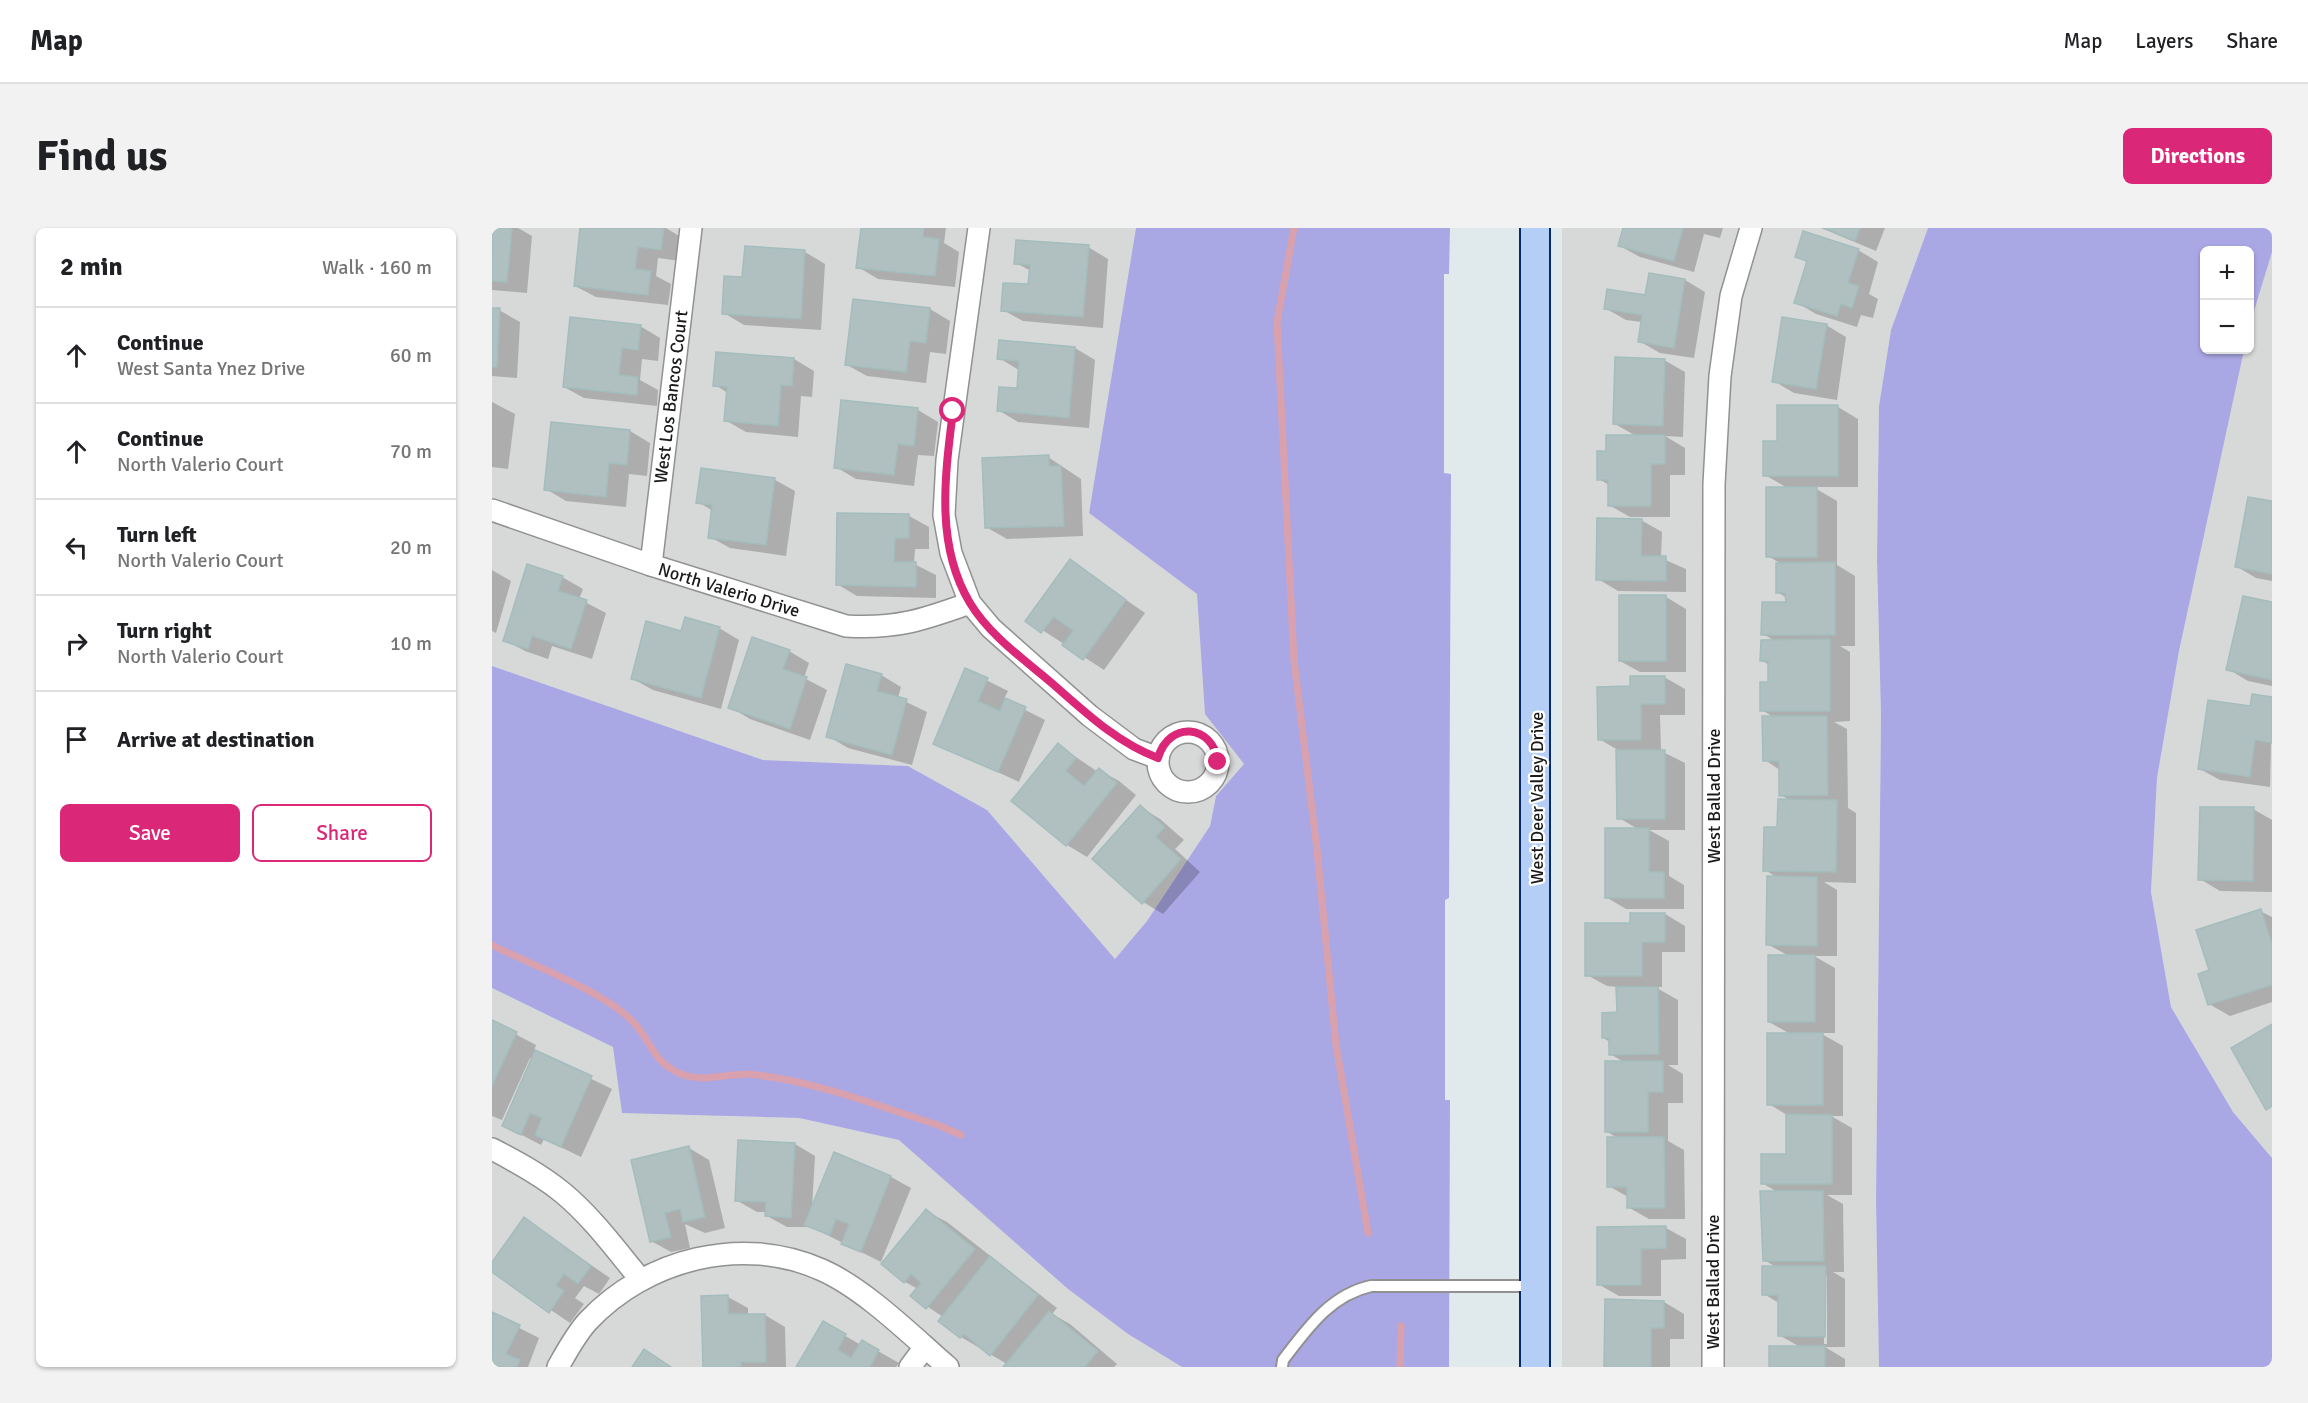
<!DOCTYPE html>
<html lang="en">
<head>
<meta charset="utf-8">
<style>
  body { margin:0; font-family:Signika,sans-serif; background:#f2f2f2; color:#202124 }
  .controls { position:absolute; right:18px; top:18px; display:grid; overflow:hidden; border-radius:9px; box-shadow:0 2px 4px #0004 }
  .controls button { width:54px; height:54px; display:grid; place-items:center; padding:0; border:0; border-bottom:2px solid #e0e0e0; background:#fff; color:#202124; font:30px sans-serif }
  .stop { position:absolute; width:18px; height:18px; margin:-14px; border:4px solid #db2777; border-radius:50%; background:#fff }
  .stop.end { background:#db2777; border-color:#fff; box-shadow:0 2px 6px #0008 }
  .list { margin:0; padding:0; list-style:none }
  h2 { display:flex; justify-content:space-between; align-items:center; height:78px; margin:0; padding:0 24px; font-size:26px }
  h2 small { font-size:20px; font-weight:400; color:#757577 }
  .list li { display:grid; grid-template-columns:39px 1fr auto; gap:18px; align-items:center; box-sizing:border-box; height:96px; padding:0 24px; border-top:2px solid #e0e0e0 }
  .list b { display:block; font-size:22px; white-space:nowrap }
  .list p { margin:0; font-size:20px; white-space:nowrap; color:#757577 }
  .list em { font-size:20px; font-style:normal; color:#757577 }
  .actions { display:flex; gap:12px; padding:18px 24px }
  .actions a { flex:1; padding:14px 0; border:2px solid #db2777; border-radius:9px; text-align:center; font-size:21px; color:#db2777 }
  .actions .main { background:#db2777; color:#fff }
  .icon { flex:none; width:33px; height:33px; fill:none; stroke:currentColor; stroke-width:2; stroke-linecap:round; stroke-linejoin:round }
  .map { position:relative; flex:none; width:1780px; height:1139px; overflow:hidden; border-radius:9px }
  header { display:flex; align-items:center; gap:36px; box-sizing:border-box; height:84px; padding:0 30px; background:#fff; border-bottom:2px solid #e0e0e0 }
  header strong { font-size:28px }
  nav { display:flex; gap:33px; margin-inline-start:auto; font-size:21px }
  .intro { display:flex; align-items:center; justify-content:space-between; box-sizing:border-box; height:144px; padding:0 36px }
  h1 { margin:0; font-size:42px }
  .button { padding:15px 27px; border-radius:9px; background:#db2777; color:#fff; font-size:21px; font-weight:700 }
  main { display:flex; gap:36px; padding:0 36px }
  aside { flex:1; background:#fff; border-radius:9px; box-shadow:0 2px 4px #0004 }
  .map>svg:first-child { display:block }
  .residential { fill:#d7d9d8 }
  .grass { fill:#aaa7e5 }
  .shadow { fill:#0003; fill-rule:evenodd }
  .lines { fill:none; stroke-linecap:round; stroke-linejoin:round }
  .stream { stroke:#d9a1ae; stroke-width:7 }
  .building { fill:#b0c0c0; stroke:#a3bdbc; stroke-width:1.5 }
  .lane-casing { stroke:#919191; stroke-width:14 }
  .street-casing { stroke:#919191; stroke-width:24 }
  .secondary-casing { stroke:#092a6a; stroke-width:32 }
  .lane { stroke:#fff; stroke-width:10 }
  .street { stroke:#fff; stroke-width:21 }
  .secondary { stroke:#b4cef6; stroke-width:28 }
  .route { stroke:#db2777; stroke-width:8 }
  .labels { text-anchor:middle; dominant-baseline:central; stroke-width:4.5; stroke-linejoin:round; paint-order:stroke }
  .street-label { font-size:18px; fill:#1a1a1a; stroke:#fff }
</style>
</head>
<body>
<header>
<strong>Map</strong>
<nav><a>Map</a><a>Layers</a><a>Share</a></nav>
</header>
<div class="intro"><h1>Find us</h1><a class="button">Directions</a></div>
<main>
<aside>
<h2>2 min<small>Walk · 160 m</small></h2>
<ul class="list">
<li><svg class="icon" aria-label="ahead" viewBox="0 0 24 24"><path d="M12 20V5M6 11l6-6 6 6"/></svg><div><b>Continue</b><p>West Santa Ynez Drive</p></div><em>60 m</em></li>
<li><svg class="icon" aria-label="ahead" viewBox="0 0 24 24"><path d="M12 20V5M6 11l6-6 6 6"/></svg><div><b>Continue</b><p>North Valerio Court</p></div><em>70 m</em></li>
<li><svg class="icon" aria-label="left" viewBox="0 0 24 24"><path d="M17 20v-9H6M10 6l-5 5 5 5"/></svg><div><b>Turn left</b><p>North Valerio Court</p></div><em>20 m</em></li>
<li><svg class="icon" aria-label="right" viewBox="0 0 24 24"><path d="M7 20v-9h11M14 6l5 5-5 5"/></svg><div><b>Turn right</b><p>North Valerio Court</p></div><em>10 m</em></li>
<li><svg class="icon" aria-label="arrive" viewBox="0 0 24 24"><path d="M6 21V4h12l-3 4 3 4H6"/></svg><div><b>Arrive at destination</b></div></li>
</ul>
<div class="actions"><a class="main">Save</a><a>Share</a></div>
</aside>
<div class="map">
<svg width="1780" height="1139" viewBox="0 0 1780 1139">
  <rect width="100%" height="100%" fill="#e0e9ec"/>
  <g class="residential">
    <path d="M0,0h644l-47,285 108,81 9,120 38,50 -28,32 -6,30 -63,95 -32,39 -128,-150 -79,-44 -145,-6 -271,-94z"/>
    <path d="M1070,0h366l-37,102 -12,76 -2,154 4,156 -5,485 3,166h-317z"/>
    <path d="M1780,24v906l-39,-46 -62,-105 -20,-115 6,-114 22,-127 49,-235 16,-66h6v-26l5,-25z"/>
    <path d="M0,760l121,59 106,69 80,2 101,22 168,149 60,45 54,33h-690z"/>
  </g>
  <g class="grass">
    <path d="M644,0h314l-1,46h-5v199l7,1 -2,424 -4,2v200h5l-1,267h-267l-54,-33 -60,-45 -169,-149 -100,-22 -177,-5 -9,-66 -121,-59v-322l271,94 145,6 79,44 128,149 32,-38 63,-95 6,-30 28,-32 -39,-50 -8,-120 -108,-81z"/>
    <path d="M1436,0h344v24l-22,72v-74h-46v100h40l-65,301 -22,127 -6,114 20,115 62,105 39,46v209h-393l-3,-166 5,-485 -4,-156 2,-154 12,-76z"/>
  </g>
  <g class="shadow">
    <path d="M0,0h26l14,8 -5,57 -35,-3z"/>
    <path d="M90,0h84l18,11 -3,22 -23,-3 -2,18 15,8 -3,21 -72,-8 -21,-11z"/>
    <path d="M370,0h84l-2,15 15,9 -4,35 -77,-8 -20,-12z"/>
    <path d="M1132,0h99l-3,10 -16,-4 -10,38 -54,-15 -20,-11z"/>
    <path d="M1329,0h64l-9,23z"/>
    <path d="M596,19l20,12 -5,69 -80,-7 -20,-11 27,-24 1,-15 -15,-8z"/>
    <path d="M1366,22l20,12 -9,32 9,5 -5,19 -12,-3 -4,12 -41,-13 -20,-12 12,-39 -11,-7z"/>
    <path d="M313,24l20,12 -4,66 -77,-5 -20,-12 20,-34z"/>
    <path d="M1158,47l35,5 20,12 -11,66 -34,-5 -21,-12 3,-19 -16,-2 -21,-12 41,-11z"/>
    <path d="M438,81l20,12 -4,33 -16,-2 -4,31 -59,-7 -20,-11z"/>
    <path d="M0,82h7l21,12 -3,56 -25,-2z"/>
    <path d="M1334,97l20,12 -9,63 -43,-7 -20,-12z"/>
    <path d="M148,98l20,12 -2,23 -16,-2 -2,21 18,10 -1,16 -73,-8 -20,-11z"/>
    <path d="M583,120l20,12 -6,68 -71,-6 -20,-12 21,-20v-20l-20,-12z"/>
    <path d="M302,131l20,12 -2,26 -11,-1 -3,41 -52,-5 -21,-12 3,-27 -13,-8z"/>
    <path d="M1172,132l21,12 -2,65 -18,-1 20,12v27h-15v42h-40l-21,-12v-20l-10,-6 9,-26 28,-17 -21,-12z"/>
    <path d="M0,174l23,12 -7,55 -16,-2z"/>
    <path d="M1287,179h59l20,12v68h-45l24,14v64l18,11v70h-15l10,6v69l-16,1 13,7 1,79 8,5v70l-32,-1 13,8v66h-23l21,12v65h-15l23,13v70h-12l21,12v67h-25l16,9 1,68h-11l12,7v68h-20l20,12v8h-75l30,-20 -21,-12v-32l-15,-9 12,-27 -12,-7 15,-67 -17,-10 25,-28v-40l-18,-11 23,-69 -23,-13 20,-66 -22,-12 11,-66 -13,-8 26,-69 -10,-6 -1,-25 -15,-10 10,-42 -13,-8 7,-27 1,-18 -8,-4 13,-20 -12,-7 24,-30v-6l-10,-6 6,-27 -15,-9 21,-67 -24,-14 13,-32zM1332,1048h3v68h-3z"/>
    <path d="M426,182l20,12 -4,34 -16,-1 -4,31 -58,-7 -20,-12z"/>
    <path d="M138,203l20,12 -3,33 -18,-2 -3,33 -60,-6 -20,-12z"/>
    <path d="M556,229l33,22 2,57 -76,3 -21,-12z"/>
    <path d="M283,252l20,11 -9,65 -56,-8 -20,-11 3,-26 -15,-9z"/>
    <path d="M1780,275v78l-16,-3 -20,-12z"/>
    <path d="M417,288l20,11v22h-14l-1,15 22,11v23l-79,-2 -20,-12z"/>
    <path d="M1149,292l21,12 -1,26 25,11v23l-68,-1 -20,-12z"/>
    <path d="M578,333l75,52 -41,57 -77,-50z"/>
    <path d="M0,342l19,11 -15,52 -4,-2z"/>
    <path d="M70,349l21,12 -4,10 27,14 -14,46 -40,-13 -4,13 -23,-8 -20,-11z"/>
    <path d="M1174,369l20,12v63h-46l-20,-11z"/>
    <path d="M1780,376v82l-24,-5 -20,-12z"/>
    <path d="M227,400l20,12 -18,69 -68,-19 -20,-11 49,-46z"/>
    <path d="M297,423l20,12 -5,15 23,12 -17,50 -60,-21 -20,-12z"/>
    <path d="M474,442l42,21 -4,8 41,21 -26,62 -84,-39z"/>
    <path d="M389,447l20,12 -3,11 29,14 -15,53 -64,-17 -20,-12z"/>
    <path d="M1172,449l21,12v26h-25l1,36 24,12v67h-36l20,11v35l15,9v24h-58l-20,-12 32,-68 -19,-11 -1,-68 -19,-11 32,-51z"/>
    <path d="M1780,470l-2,89 -50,-7 -20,-11 51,-61z"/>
    <path d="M566,517l40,27 1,-2 20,11 17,14 -49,62 -20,-12 -54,-44z"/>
    <path d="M648,579l20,12 24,21 -9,9 25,23 -37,42 -20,-12z"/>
    <path d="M1761,581l19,11v72l-52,-1 -20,-12z"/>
    <path d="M1768,683l12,6v85l-42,14 -21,-12 2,-33z"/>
    <path d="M1173,686l20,12v26h-23v35h-7l23,13v65h-10l15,9v29h-15v38l16,9 1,69h-36l-21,-12v-10l-19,-11 10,-47 -13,-8 18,-69 -14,-8v-12l-7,-4 15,-24v-27l-11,-1 -20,-11 44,-50z"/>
    <path d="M0,794l44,23 -2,6 78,38 -31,68 -37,-18 -3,6 -38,-20 30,-66 -3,-1 -28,62 -10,-4z"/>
    <path d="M303,916l20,12 -3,52 22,-54 57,23 20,11 -30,74 -70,-35h-24l-20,-11v-4h-10l-21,-12z"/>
    <path d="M197,920l20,12 16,68 -20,5 -20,-9 5,24 -19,4 -20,-11z"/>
    <path d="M434,983l21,11 110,86 -5,6 18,10 47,40 -3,3h-110l3,-3 -46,-27 -21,-17 3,-3 -31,-21 6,-7 -13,-7z"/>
    <path d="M32,991l86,59 -11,16 -15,-8 -9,12 9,6 -14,19 -78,-53v-5z"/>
    <path d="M1174,1000l20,11v20l-25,1v36h-42l-21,-12z"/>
    <path d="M236,1069l20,11v7h17l20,12 1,40h-82z"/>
    <path d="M1172,1074l20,12v25h-14v28h-64z"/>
    <path d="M0,1086l47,24 -11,29h-36z"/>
    <path d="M331,1095l38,22 1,-3 37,21 -3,4h-98z"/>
  </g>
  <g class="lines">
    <g class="stream">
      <path d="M802,0l-17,94 17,338 23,190 19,195 32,188"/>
      <path d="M0,717c39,20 106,44 137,73 22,19 21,43 52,56 25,10 50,-3 76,1 60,7 124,32 181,50l23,10"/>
      <path d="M908,1139l1,-41"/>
    </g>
  </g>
  <g class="building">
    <path d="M0,0h20l-5,54 -15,-1z"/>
    <path d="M88,0h84l-3,22 -23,-3 -3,22 16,2 -3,24 -74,-9z"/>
    <path d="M369,0h63l-1,9 16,2 -4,37 -79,-8z"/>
    <path d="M1131,0h60l-9,33 -56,-15z"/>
    <path d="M1332,0h36l-5,13z"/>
    <path d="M1311,3l56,18 -11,34 11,3 -7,22 -11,-4 -4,12 -43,-13 13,-42 -12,-4z"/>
    <path d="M524,12l73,5 -6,72 -82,-6 2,-28 25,1 2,-19 -16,-1z"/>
    <path d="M253,18l60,4 -4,69 -79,-5 2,-38 18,1z"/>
    <path d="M1157,45l36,6 -11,69 -36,-6 4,-27 -38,-6 3,-20 38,6z"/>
    <path d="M361,71l77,9 -4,35 -16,-2 -4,31 -61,-7z"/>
    <path d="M0,80h8l-3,59h-5z"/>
    <path d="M78,89l71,8 -3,25 -16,-2 -3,27 19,2 -1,18 -74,-8z"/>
    <path d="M1290,89l45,7 -11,65 -44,-7z"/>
    <path d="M507,112l76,7 -6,71 -72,-7 2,-24 18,1 2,-27 -22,-2z"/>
    <path d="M224,124l78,6 -2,28 -11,-1 -3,41 -54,-5 3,-34 -14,-1z"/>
    <path d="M1123,129l50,2 -2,67 -50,-2z"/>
    <path d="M349,172l77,8 -4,38 -16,-2 -4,31 -60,-7z"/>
    <path d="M1285,177h61v71h-75v-35h14z"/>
    <path d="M59,194l79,8 -3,35 -18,-2 -3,34 -62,-7z"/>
    <path d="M1114,207h59v29h-14v42h-43v-26h-11v-29h9z"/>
    <path d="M557,227v11h12l3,60 -79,2 -3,-70z"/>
    <path d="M209,240l74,10 -9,67 -58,-7 4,-33 -16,-2z"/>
    <rect x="1274" y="259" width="51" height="70"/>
    <path d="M1756,269l24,4v73l-37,-7z"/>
    <path d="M345,285l72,1v24h-14l-1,24h22v25l-80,-2z"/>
    <path d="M1105,290l45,1 -1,37h25v25l-70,-1z"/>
    <path d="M578,331l56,41 -43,60 -21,-15 11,-14 -19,-14 -13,16 -16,-12z"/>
    <path d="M1343,334v73h-74l1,-33h24l-1,-9h-9v-30z"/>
    <path d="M35,336l36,12 -5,15 29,9 -16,49 -39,-13 -4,13 -25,-8z"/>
    <rect x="1127" y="367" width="47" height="66"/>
    <path d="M1751,368l29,6v78l-46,-10z"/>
    <path d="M193,389l35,10 -19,71 -70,-19 15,-58 35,10z"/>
    <path d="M260,409l38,13 -7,19 24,8 -17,52 -62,-21z"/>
    <path d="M1338,411v72h-70v-29h8v-21h-8l1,-21z"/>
    <path d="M354,436l36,10 -5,17 30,8 -15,56 -66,-18z"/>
    <path d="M473,440l23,10 -10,23 22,10 5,-13 21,9 -28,65 -65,-28z"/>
    <path d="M1138,448h35v28h-24v36h-43l-1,-53 33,-1z"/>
    <path d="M1760,466l20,3v46l-17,-3 -5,37 -52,-8 10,-69 42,6z"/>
    <path d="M1270,488h65l1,79 -49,1v-35h-16z"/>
    <path d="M566,515l18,15 -10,13 18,15 15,-18 18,15 -51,63 -55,-45z"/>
    <path d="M1124,522h49v69h-48z"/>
    <path d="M1286,571l59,1 -1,72 -73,-1 1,-44h13z"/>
    <path d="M648,577l25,22 -9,10 25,22 -39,45 -50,-45z"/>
    <path d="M1708,579h54l-1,74 -55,-1z"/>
    <path d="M1113,600h44v44h15v26h-59z"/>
    <path d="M1275,648l50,1v69l-51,-1z"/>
    <path d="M1769,681l11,35v41l-64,20 -10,-31 11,-4 -13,-40z"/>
    <path d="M1138,685h35v29h-23v34h-57v-53h45z"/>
    <rect x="1276" y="727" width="47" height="67"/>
    <path d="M1124,759h42l1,67 -50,1v-17h-7v-25l15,-1z"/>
    <path d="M0,792l25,12 -25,54z"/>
    <path d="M1780,796v82l-6,4 -35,-62z"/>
    <rect x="1275" y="805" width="56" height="72"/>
    <path d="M43,822l57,26 -31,71 -26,-12 7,-17 -12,-5 -9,22 -19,-9z"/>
    <path d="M1113,833h58v31h-15v40h-43z"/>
    <path d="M1294,886l46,1v69h-71v-30h25z"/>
    <path d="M1115,909h57l1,71h-38v-21h-20z"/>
    <path d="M246,912l57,3 -4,75 -26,-2 1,-14 -31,-1z"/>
    <path d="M197,918l16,71 -22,5 -3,-13 -15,4 6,24 -21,5 -19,-82z"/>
    <path d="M342,924l57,24 -30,76 -20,-8 8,-20 -13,-5 -6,16 -26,-10z"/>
    <path d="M1268,963h63l1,70h-61z"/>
    <path d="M434,981l49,40 -49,60 -16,-13 11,-13 -10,-9 -7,9 -23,-19z"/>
    <path d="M32,989l67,49 -13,18 -14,-10 -8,11 8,6 -15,22 -57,-41v-10z"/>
    <path d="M1174,998v22l-25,1v36h-44v-58z"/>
    <path d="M498,1028l48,39 -48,61 -26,-22 -4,4 -22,-17z"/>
    <path d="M1270,1038h64l-1,71 -47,-1v-41h-16z"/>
    <path d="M236,1067v19h37l1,48h-25v5h-38l-2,-71z"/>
    <path d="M1113,1071l59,2v27h-13v39h-47z"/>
    <path d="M557,1083l49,40 -13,16h-82z"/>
    <path d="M0,1084l28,13 -14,29 14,6 -3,7h-25z"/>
    <path d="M331,1093l23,13 -8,16 13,8 11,-18 17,10 -9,17h-74z"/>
    <rect x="1277" y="1118" width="56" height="21"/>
    <path d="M152,1121l27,18h-39z"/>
  </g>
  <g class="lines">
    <g class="lane-casing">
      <path id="lane" d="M790,1139l1,-7c24,-31 47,-65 88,-74h163"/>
    </g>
    <g class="street-casing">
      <g id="street">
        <path d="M487,0l-32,232 -3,55 7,38 19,50 21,25 99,88 44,33 24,9"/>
        <path d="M0,282l159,55 195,61c50,3 77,-6 124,-23"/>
        <path d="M159,337l40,-337"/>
        <circle cx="696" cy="534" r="30"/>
        <path d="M0,921c25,13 49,26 71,44 30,25 53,57 78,87"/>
        <path d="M66,1139c9,-16 18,-33 30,-46 58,-62 155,-87 234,-51 43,19 90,66 126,97"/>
        <path d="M418,1139l15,-20"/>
        <path d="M1221,1139l1,-883 6,-108 11,-80 20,-68"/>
      </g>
    </g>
    <g class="secondary-casing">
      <path id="secondary" d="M1043,0v1139"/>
    </g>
    <use href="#lane" class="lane"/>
    <use href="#street" class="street"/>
    <use href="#secondary" class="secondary"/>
  </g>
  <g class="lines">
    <path class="route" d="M461,183c-8,64 -18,134 17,192 19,32 56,58 84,82 33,29 64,58 104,73 11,-38 55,-34 60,4"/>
  </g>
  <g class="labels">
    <g class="street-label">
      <text transform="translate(179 169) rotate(-83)">West Los Bancos Court</text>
      <text transform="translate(237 362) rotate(17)">North Valerio Drive</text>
      <text transform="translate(1222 568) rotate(-90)">West Ballad Drive</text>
      <text transform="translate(1045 570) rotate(-90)">West Deer Valley Drive</text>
      <text transform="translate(1221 1054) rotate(-90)">West Ballad Drive</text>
    </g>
  </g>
</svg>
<div class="controls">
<button>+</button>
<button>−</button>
</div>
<div class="stop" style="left:461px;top:183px"></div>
<div class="stop end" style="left:726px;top:534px"></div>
</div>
</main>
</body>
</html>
